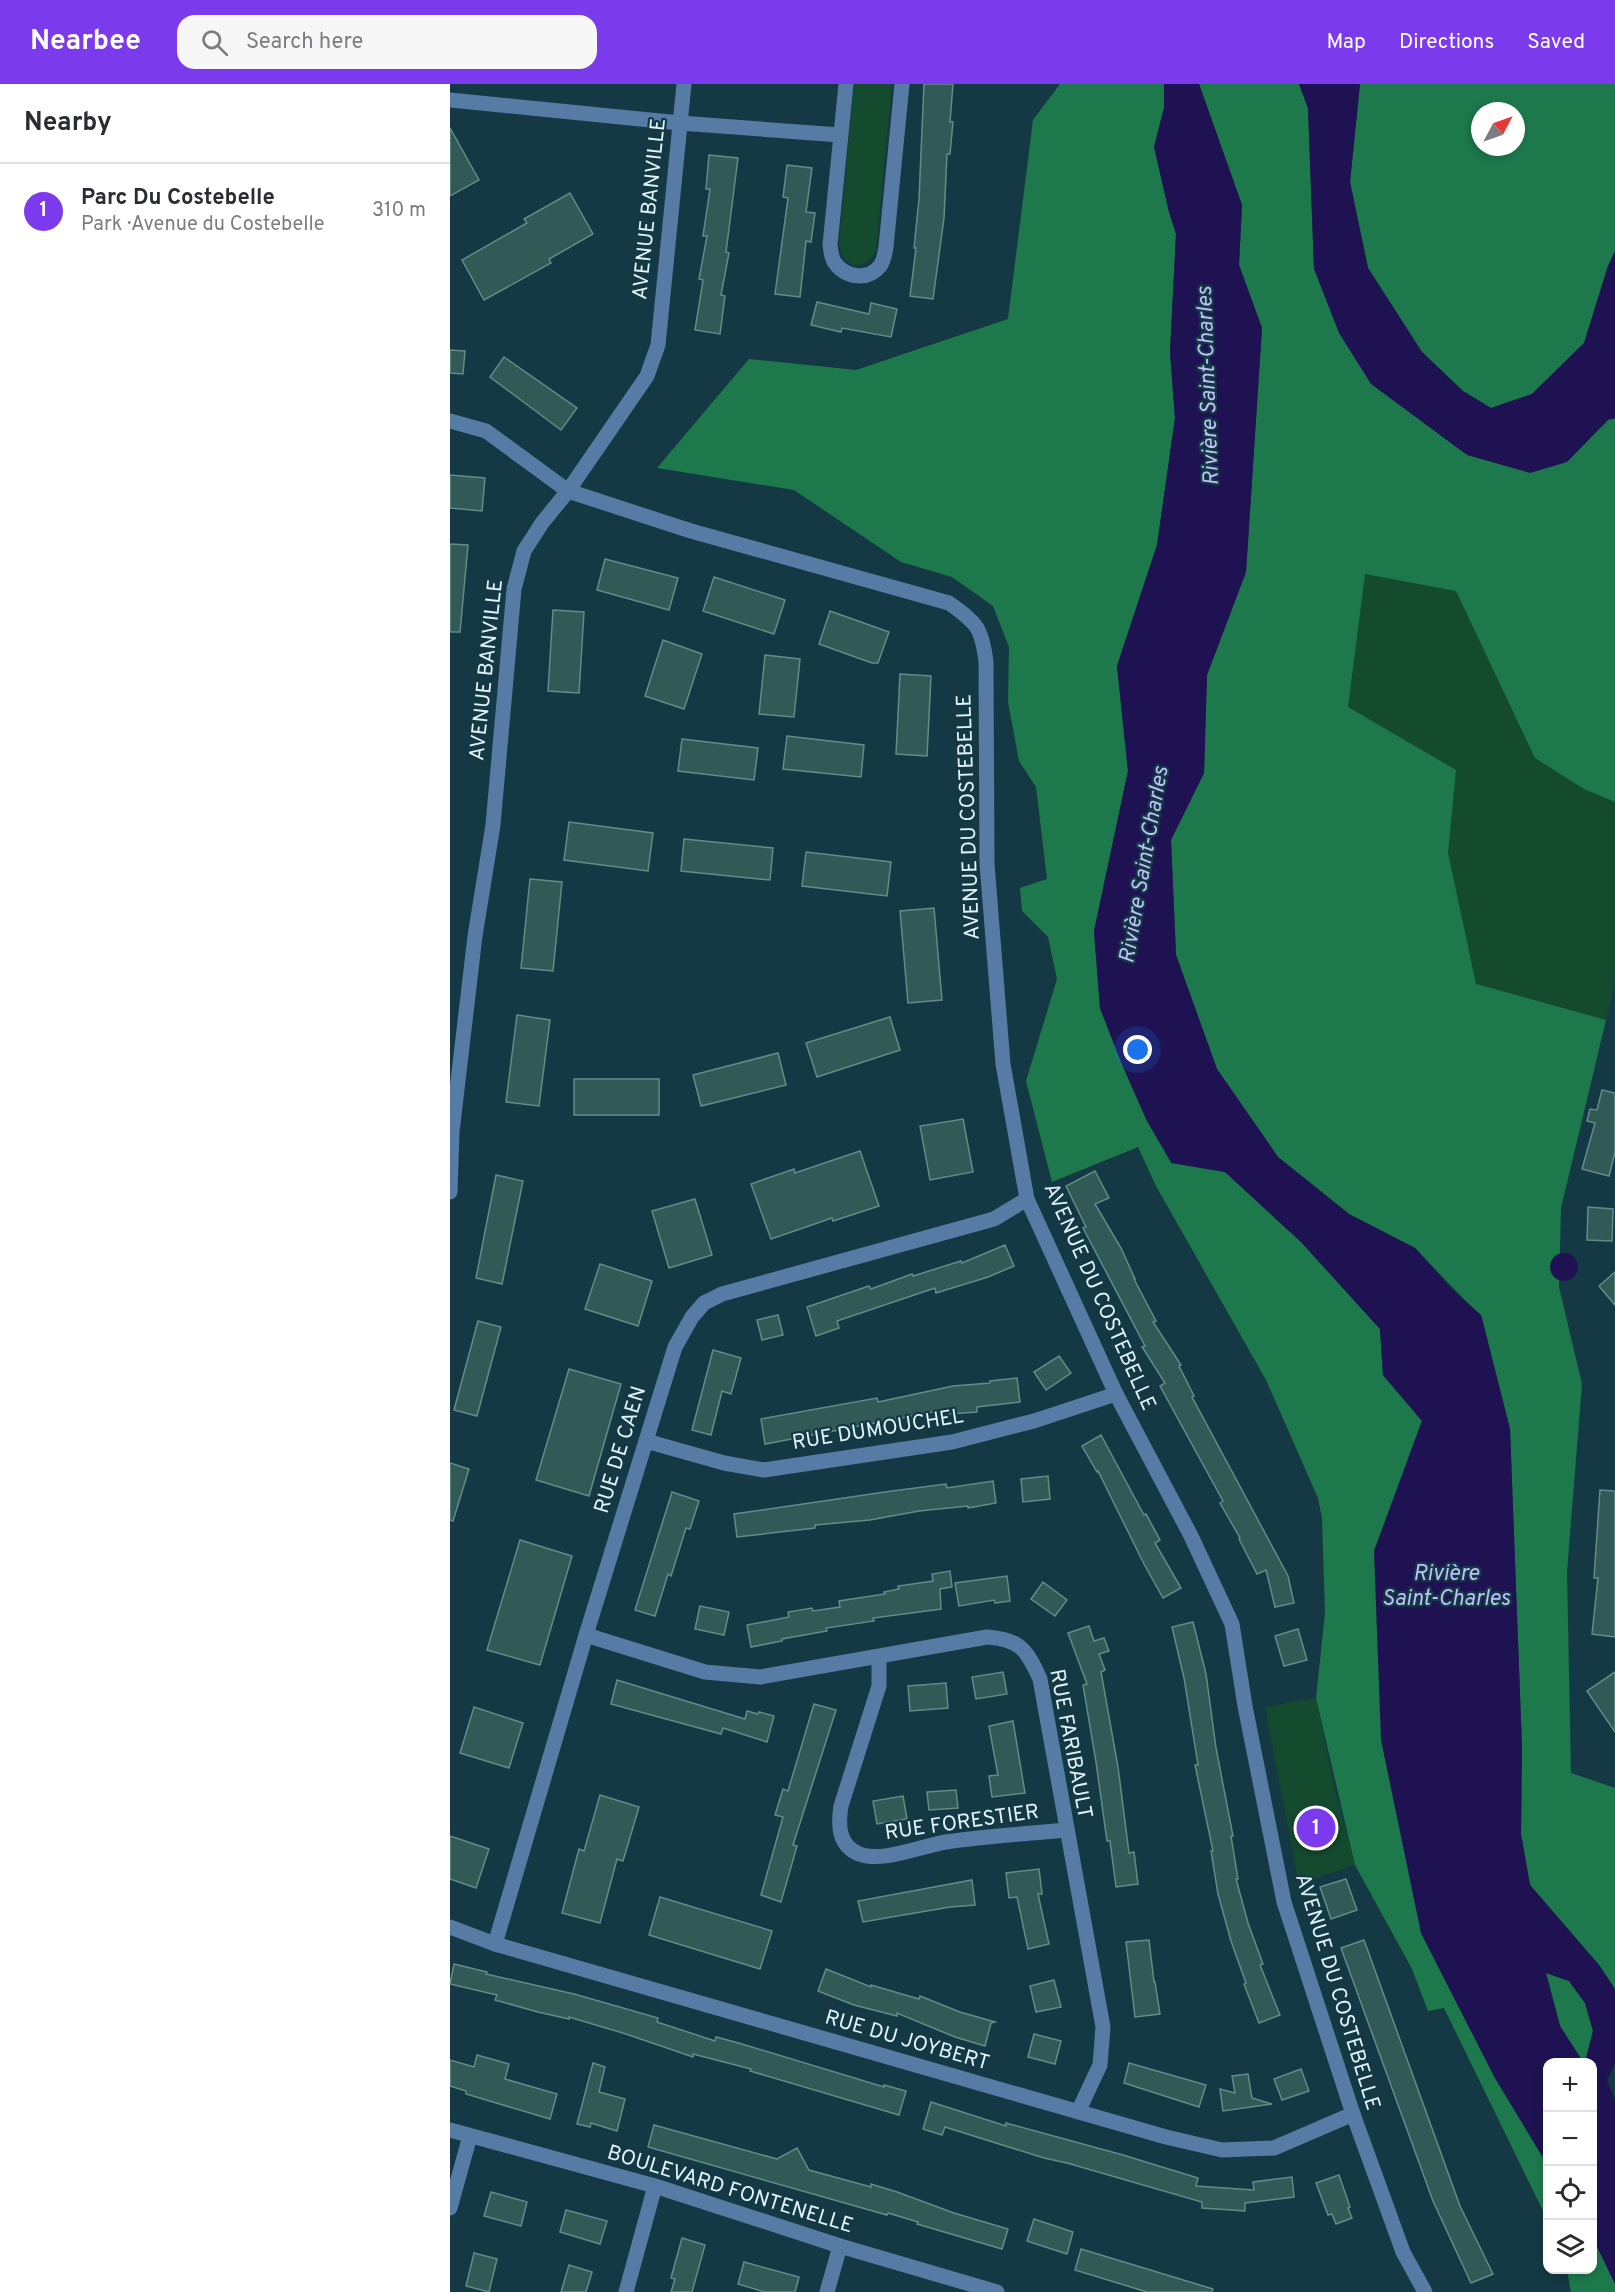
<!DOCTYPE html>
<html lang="en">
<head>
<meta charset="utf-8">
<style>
  body { margin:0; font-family:Overpass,sans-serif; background:#f7f7f7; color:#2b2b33 }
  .controls { position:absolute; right:18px; bottom:18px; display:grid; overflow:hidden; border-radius:12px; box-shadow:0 3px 9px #0003 }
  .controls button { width:54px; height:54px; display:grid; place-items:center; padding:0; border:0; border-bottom:2px solid #e1e1e2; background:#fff; color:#2b2b33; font:30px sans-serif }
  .compass { position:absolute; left:1021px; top:18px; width:54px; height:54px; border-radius:50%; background:#fff; box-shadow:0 3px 9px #0003; rotate:49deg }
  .you { position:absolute; left:688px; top:966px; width:21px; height:21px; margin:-15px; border:4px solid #fff; border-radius:50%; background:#1a73e8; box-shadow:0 0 0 9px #1a73e833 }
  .badge { display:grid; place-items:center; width:39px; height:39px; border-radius:50%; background:#7c3aed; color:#fff; font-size:20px; font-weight:700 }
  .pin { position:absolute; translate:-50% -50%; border:3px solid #fff; box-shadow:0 2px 6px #0006 }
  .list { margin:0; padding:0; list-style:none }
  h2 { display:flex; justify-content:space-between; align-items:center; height:78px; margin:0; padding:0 24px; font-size:26px }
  h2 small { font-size:20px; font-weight:400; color:#7c7c81 }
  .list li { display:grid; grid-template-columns:39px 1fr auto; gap:18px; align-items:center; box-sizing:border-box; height:96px; padding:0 24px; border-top:2px solid #e1e1e2 }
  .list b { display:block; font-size:22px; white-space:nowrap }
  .list p { margin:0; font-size:20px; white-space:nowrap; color:#7c7c81 }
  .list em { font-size:20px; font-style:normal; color:#7c7c81 }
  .icon { flex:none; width:33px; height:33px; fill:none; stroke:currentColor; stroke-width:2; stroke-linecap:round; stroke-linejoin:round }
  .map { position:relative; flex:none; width:1165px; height:2208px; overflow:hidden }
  header { display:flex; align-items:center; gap:36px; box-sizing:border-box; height:84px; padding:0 30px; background:#7c3aed; color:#fff }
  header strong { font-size:28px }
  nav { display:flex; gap:33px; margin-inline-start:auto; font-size:21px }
  .search { width:420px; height:54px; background:#f7f7f7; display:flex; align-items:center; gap:15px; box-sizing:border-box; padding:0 21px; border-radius:18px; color:#7c7c81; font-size:22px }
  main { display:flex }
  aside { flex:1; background:#fff }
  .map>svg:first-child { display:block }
  .green { fill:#144b2e }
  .forest { fill:#1d794c; fill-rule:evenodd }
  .water { fill:#1f1253 }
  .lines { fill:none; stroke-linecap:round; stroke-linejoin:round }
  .stream { stroke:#1f1253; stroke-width:5 }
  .building { fill:#315955; stroke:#638c88; stroke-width:1.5 }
  .minor { stroke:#567ba4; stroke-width:15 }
  .labels { text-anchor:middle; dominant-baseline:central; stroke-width:4.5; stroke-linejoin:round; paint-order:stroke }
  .street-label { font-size:21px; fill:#e0f4fb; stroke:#143944 }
  .water-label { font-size:22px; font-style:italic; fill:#bfc0fc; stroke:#143944 }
</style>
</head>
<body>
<header>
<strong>Nearbee</strong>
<div class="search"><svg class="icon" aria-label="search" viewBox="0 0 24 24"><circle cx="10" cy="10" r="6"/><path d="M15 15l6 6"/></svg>Search here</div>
<nav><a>Map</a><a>Directions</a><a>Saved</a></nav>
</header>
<main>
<aside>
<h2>Nearby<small></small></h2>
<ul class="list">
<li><span class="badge">1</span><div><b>Parc Du Costebelle</b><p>Park · Avenue du Costebelle</p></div><em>310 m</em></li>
</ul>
</aside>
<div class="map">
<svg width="1165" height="2208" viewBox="0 0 1165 2208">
  <rect width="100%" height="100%" fill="#143944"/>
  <g class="green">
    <path d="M404,0h38l-16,166c-11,23 -34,19 -37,-6z"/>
    <path d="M749,0h100l9,24 259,354 48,-49v573l-9,34 -156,267 -208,-1082z"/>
    <path d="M866,1614l19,92 20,75 -56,19 -34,-177z"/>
  </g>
  <g class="forest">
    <path d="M610,0h104v24l-10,39 15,65 7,22 -6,118 5,66 -18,127 -40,121 11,105 -34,160 6,77 21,54 26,59 24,42 54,9 76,70 79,87 3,46 39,46 -48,130 47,382 74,145 52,86v55l-103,-211 -16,3 -16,-42 -57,-104 -39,-167 9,-85 -3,-95 -4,-20 -52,-118 -110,-194 -18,-39 -86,35 -26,-101 31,-102 -9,-42 -26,-26 -2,-23 27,-9 -11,-92 -17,-26 -11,-59 1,-55 -16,-41 -41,-29 -51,-15 -107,-72 -137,-22 92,-109 107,11 152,-51 25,-199z"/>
    <path d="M749,0h100l9,24 6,161 153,186 143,-38 5,-4v389l-31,-13 -49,-31 -79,-167 -91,-17 -17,133 108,63 -8,83 28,131 130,36 -45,188 -2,79 23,97 -15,188 4,201 44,15v201l-16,-24 -69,-80 -9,-51 1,-87 -12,-318 -28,-111 -67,-70 -66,-34 -71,-57 -61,-88 -41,-114 -5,-115 33,-67 3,-98 39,-103 16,-244 -23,-63 3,-60z"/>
    <path d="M910,0h255v167l-7,15 -24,77 -52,51 -41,14 -28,-17 -41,-39 -54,-84 -18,-86zM1030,27h36v36h-36z"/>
    <path d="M1096,1889l23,8 16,22 8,28 -8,31h-2l-23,-36z"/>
    <path d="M1143,2154l22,46v8h-44l-4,-22h25z"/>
  </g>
  <g class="water">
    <path d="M714,0h35l43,121 -3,60 23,63 -16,244 -39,103 -3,98 -33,67 5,115 41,114 61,88 71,57 66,34 35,39 31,28 29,114 12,318 -1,87 9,51 69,80 16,24v74l-8,18 8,19v184l-22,-46 -1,-176h-7l8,-31 -8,-28 -16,-22 -23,-8 14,53 23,36h-35l-1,102 -52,-86 -74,-145 -40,-193 -7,-189 48,-130 -39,-46 -3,-46 -79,-87 -76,-70 -53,-9 -25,-42 -26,-59 -21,-54 -6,-77 34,-160 -11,-105 40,-121 18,-127 -5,-66 6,-118 -7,-22 -15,-65 10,-39z"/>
    <path d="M849,0h61l-10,98 18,86 54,84 41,39 28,17 41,-14 52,-51 24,-77 7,-15v162l-48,49 -37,11 -63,-18 -96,-71 -32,-51 -25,-64 -6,-161z"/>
    <circle cx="1114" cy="1183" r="14"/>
  </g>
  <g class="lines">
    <path class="stream" d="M1160,333l5,-1"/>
  </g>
  <g class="building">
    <path d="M474,0h29l-3,38h3l-3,32h-3l-3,64 -11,81 -23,-3 6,-48h-2l5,-49z"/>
    <path d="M0,44l29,52 -29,16z"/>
    <path d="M259,71l29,3 -12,94 3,1 -8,42 4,1 -5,38 -25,-4 8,-50 -4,-1 8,-43h-4l7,-47h-4z"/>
    <path d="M337,81l25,3 -6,44 9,1 -4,29 -5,-1 -6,56 -25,-3 13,-96 -5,-1z"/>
    <path d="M120,109l23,41 -44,25 2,4 -67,37 -22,-40 65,-37 -3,-4z"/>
    <path d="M367,218l52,12 2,-11 26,6 -6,28 -49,-9 -1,4 -30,-7z"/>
    <path d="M0,266l15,1 -2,23 -13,-1z"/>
    <path d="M54,273l73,51 -16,22 -71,-53z"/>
    <path d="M0,391l35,3 -3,33 -32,-3z"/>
    <path d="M0,460l18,1 -8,87h-10z"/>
    <path d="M155,475l73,19 -9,32 -72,-20z"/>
    <path d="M264,493l71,23 -11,34 -71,-23z"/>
    <path d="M103,526l31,2 -5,81 -31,-2z"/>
    <path d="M380,527l59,21 -11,31h-6l-53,-19z"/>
    <path d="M213,556l39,14 -18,55 -39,-13z"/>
    <path d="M315,571l35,4 -6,58 -35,-3z"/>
    <path d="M450,590l31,2 -4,80 -31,-2z"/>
    <path d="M337,652l77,9 -3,32 -78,-8z"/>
    <path d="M232,655l76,9 -4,32 -76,-9z"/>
    <path d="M119,738l84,11 -5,38 -84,-11z"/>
    <path d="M234,755l89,9 -3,32 -89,-9z"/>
    <path d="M356,768l85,10 -4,34 -85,-10z"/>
    <path d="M80,795l32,3 -9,89 -32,-3z"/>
    <path d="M484,824l8,92 -34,3 -8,-92z"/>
    <path d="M67,931l33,5 -11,86 -33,-4z"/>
    <path d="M440,933l10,33 -83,27 -11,-34z"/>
    <path d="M328,969l8,32 -85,21 -8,-31z"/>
    <rect x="124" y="995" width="85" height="36"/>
    <path d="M1152,1006l13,3v59l-6,24 -27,-7 13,-46 -8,-2 3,-12 7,1z"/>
    <path d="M513,1035l10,53 -43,8 -10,-54z"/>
    <path d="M410,1067l19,55 -46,15 -1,-3 -61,21 -20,-55 43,-15 1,4z"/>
    <path d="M645,1087l14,27 -14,6 26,44 14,31h-1l22,42 -3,1 28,43 -2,1 15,30 -2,1 96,179 6,27 -19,4 -9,-37 -9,4 -18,-35 1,-1 -20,-35 3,-2 -63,-115 5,-3 -23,-36 3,-1 -62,-118 3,-1 -20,-41z"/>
    <path d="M46,1091l27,6 -21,103 -26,-6z"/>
    <path d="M245,1115l17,56 -43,13 -17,-57z"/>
    <path d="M1138,1123l25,2 -1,32 -25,-1z"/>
    <path d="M555,1161l9,21 -26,11 -52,16 -1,-5 -98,33 2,7 -23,8 -9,-29 62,-21 2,3 41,-15 1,2 48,-15 1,2z"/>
    <path d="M150,1180l52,17 -14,45 -53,-17z"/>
    <path d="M1165,1188v33l-16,-19z"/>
    <path d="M328,1231l5,20 -21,5 -5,-20z"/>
    <path d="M28,1237l23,6 -24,89 -23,-6z"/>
    <path d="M263,1266l28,8 -10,36 -9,-3 -11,44 -19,-5z"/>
    <path d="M609,1272l12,17 -25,17 -12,-18z"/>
    <path d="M119,1285l52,15 -32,112 -53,-16z"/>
    <path d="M567,1294l3,24 -43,5v5l-27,2 -1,-5 -184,35 -4,-25 116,-21 1,4 75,-16 37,-3v-2z"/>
    <path d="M651,1351l43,80 2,-1 14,26 -5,3 26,45 -18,10 -19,-34 -46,-93 -1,1 -15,-26z"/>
    <path d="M0,1379l19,6 -16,52 -3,-1z"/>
    <path d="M598,1392l2,23 -27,3 -2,-23z"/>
    <path d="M543,1397l3,22 -28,5v-2l-49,5 -49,9 -55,5v3l-78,9 -3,-23 158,-23 54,-7 1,4z"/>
    <path d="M1150,1406l15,1v146l-23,-3 6,-56h-4z"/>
    <path d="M222,1408l27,9 -9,28 -4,-1 -15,48 -3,-2 -13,42 -20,-6z"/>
    <path d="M70,1456l52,16 -32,109 -53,-15z"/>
    <path d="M500,1487l2,16 -12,2 1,20 -68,9 1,3 -48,7 1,3 -45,8v2l-31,6 -4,-22 42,-8 -1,-5 24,-4 1,3 27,-4 -1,-6 46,-7 -1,-2 15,-3 -1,-3 35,-5 -1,-7z"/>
    <path d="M557,1492l3,25 -15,2 -1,-3 -35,6 -4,-23z"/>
    <path d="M593,1498l24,18 -12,16 -24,-17z"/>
    <path d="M250,1522l29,6 -5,23 -29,-6z"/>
    <path d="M743,1538l13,52 10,74 17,88h-2l7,43h-2l12,44 15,41 -3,1 20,50 -21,8 -15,-39 2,-1 -15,-42 -13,-47 -7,-43h2l-18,-86h3l-14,-87 -12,-51z"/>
    <path d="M639,1542l5,15 10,-3 5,13 -10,3 6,16 -4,2 17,95 11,86 5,-1 4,32 -22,3 -6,-46h-3l-11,-79 -13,-77 4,-1 -19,-51z"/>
    <path d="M848,1545l9,31 -23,6 -9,-30z"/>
    <path d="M553,1588l4,22 -31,5 -4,-22z"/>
    <path d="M1165,1588v60l-28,-41z"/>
    <path d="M167,1596l128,39 2,-8 11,3 1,-2 15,4 -7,26 -44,-14 -2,6 -110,-30z"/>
    <path d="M496,1599l2,25 -38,3 -2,-25z"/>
    <path d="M364,1620l22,6 -43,135 4,1 -16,56 -20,-7 22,-78 -8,-2 8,-26 5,2z"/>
    <path d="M24,1623l49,16 -14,45 -49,-15z"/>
    <path d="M563,1637l12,72 -33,4 -3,-21 9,-1 -9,-49z"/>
    <path d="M506,1706l2,18 -29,2 -2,-18z"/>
    <path d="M150,1711l39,12 -16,54 -6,-2 -17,64 -38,-10 17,-64 5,2z"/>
    <path d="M453,1712l4,23 -30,5 -4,-23z"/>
    <path d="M0,1752l39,13 -13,39 -26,-9z"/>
    <path d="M589,1785l3,25h-4l11,50 -21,5 -11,-52 -8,1 -3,-25z"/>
    <path d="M896,1795l11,31 -26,9 -11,-32z"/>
    <path d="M522,1796l3,25 -25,2 -87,15 -5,-21z"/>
    <path d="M210,1813l112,34 -12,38 -111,-34z"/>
    <path d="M699,1856l5,42h1l5,32 -25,3 -9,-75z"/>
    <path d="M914,1856l96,266 33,68 -22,9 -38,-82 -92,-253z"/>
    <path d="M4,1880l33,8 -1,2 88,20 84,24 -1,4 58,19 1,-4 26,7 142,43v-2l22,6 -7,24 -149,-44 1,-2 -58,-15v3l-67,-23 -57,-17v2l-31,-7 -43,-12 2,-5 -47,-11z"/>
    <path d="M376,1885l45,18v-2l48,14 1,-3 40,16 35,10 -4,1 -6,23 -30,-9 -58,-24v3l-43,-11 -36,-14z"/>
    <path d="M604,1896l7,27 -25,5 -6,-26z"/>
    <path d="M584,1950l27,7 -6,23 -27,-7z"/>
    <path d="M27,1971l32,9 -4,15 52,15 -7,25 -84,-25v-3l-16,-5v-26l24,7z"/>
    <path d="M143,1979l12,4 -6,25 26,7 -8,32 -26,-8 -1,4 -13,-3z"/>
    <path d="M679,1979l77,22 -7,22 -75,-24z"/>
    <path d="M851,1985l8,22 -27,9 -8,-21z"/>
    <path d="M798,1990l4,24 20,6 -49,7 -3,-22 15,4 -3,-17z"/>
    <path d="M481,2018l75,24v-3l117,32 75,23 -2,8 58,4 -1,-8 39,-5 2,20 -49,6v8l-43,-3v-6l-135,-39 -23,-5 -99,-31 -3,8 -19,-6z"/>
    <path d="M204,2041l123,34 20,-11 12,22 62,17v-3l26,8 57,21 54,16 -6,20 -85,-25 1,-2 -30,-9 -1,2 -239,-68z"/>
    <path d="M889,2091l11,32 -2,1 4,10 -16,6 -4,-10 -4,1 -12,-32z"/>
    <path d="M41,2108l36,10 -6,24 -37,-10z"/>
    <path d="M116,2126l41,11 -7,23 -40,-12z"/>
    <path d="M584,2135l39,13 -6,22 -40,-13z"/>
    <path d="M232,2154l23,7 -13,47h-21l4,-13 -4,-1z"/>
    <path d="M631,2165l132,40 -1,3h-65l-72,-22z"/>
    <path d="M24,2169l23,6 -8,33 -23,-6z"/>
    <path d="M294,2178l55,15 -4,15h-30l-27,-8z"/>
    <path d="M119,2181l23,7 -6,20h-25z"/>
  </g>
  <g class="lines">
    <g class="minor">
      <path d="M396,0l-16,161c1,6 1,13 5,18 11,15 33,18 45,3 4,-5 5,-13 6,-19l16,-163"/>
      <path d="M0,16l230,23 160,12"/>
      <path d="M0,337l36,10 82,60 123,40 258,72c28,20 33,25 37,59l1,202 16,200 24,135 89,195 75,142 41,88 13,82 39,196 69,212 50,138 22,40"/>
      <path d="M0,1108l2,-60 23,-196 18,-111 21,-236 10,-38 18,-28 26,-32 79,-115 11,-31 26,-261"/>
      <path d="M196,1357l78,22 40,7 188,-28 82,-21 82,-27"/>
      <path d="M136,1551l119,37 55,5 227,-40c33,2 40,13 53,42l63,348 -3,38 -22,47"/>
      <path d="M429,1573v29l-38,120c-3,19 -3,39 18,48 23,9 62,-8 87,-12 39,-6 80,-8 120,-12"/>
      <path d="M0,1843l45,17 671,193 56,13 52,-2 79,-34"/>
      <path d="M45,1860l91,-309 89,-288 17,-30 12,-14 18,-9 272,-75 33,-20"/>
      <path d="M0,2046l205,56 185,60 157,46"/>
      <path d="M0,2124l20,-72"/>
      <path d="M176,2208l29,-106"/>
      <path d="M377,2208l13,-46"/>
    </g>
  </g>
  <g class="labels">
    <g class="street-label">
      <text transform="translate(200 125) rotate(-84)">AVENUE BANVILLE</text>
      <text transform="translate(37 586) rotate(-84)">AVENUE BANVILLE</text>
      <text transform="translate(519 733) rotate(-92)">AVENUE DU COSTEBELLE</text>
      <text transform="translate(649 1213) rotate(66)">AVENUE DU COSTEBELLE</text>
      <text transform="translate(428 1346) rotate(-9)">RUE DUMOUCHEL</text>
      <text transform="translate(171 1366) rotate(-73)">RUE DE CAEN</text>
      <text transform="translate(620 1660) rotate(79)">RUE FARIBAULT</text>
      <text transform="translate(512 1739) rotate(-8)">RUE FORESTIER</text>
      <text transform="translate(887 1908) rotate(73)">AVENUE DU COSTEBELLE</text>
      <text transform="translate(457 1957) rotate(16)">RUE DU JOYBERT</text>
      <text transform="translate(280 2106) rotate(17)">BOULEVARD FONTENELLE</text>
    </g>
    <g class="water-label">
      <text transform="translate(759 302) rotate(-92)">Rivière Saint-Charles</text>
      <text transform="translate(695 781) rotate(-80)">Rivière Saint-Charles</text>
      <text x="996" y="1490">Rivière<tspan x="996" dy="25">Saint-Charles</tspan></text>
    </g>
  </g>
</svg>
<div class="controls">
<button>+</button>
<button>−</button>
<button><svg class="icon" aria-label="locate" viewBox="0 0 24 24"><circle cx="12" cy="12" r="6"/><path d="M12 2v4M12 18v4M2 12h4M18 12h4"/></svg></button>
<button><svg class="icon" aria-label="layers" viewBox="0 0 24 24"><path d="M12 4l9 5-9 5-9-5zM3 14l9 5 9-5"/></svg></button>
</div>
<svg class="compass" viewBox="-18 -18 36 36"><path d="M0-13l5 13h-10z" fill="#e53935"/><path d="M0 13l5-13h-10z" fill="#7c7c81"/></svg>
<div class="you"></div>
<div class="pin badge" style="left:866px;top:1744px">1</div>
</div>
</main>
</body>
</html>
